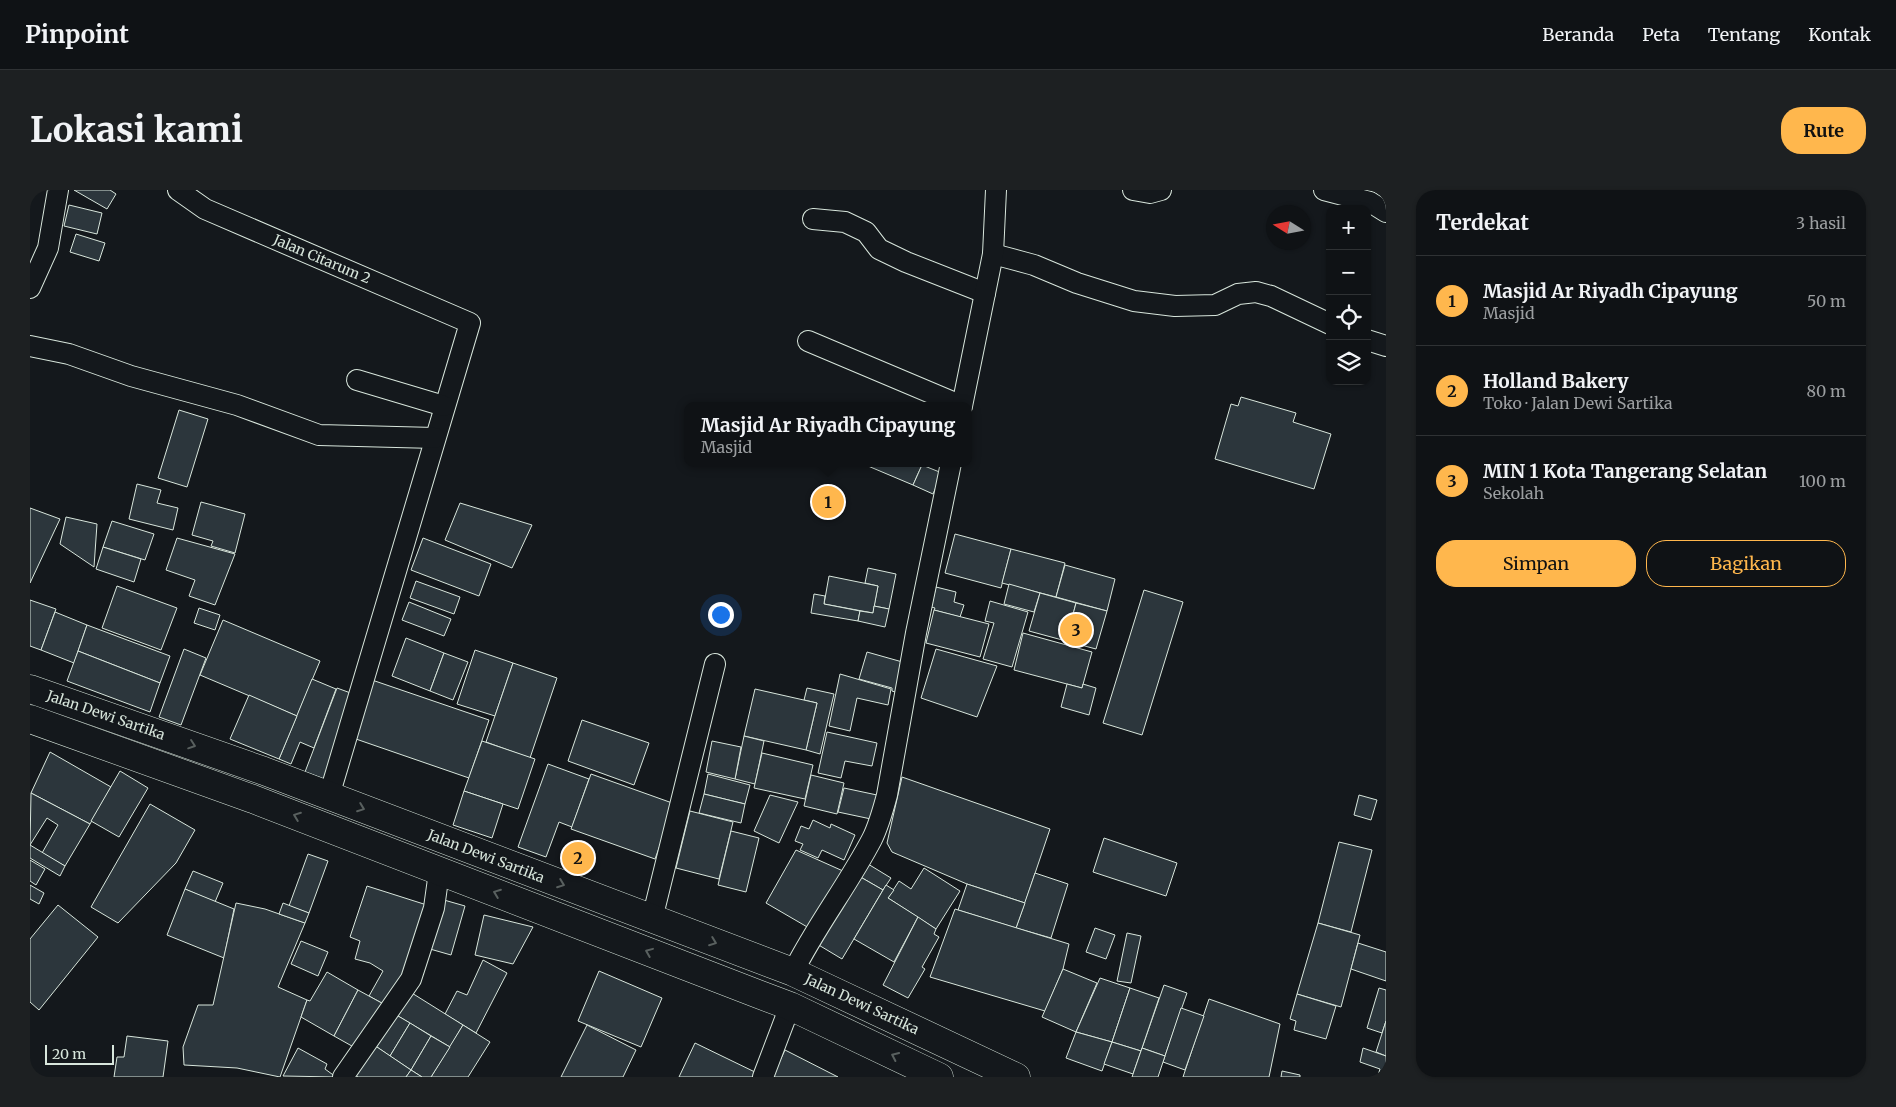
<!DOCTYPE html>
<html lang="id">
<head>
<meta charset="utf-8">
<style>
  body { margin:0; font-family:Merriweather,serif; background:#1d2022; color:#f1f3f6 }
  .controls { position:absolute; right:15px; top:15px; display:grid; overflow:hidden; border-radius:10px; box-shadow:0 1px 4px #0004 }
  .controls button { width:45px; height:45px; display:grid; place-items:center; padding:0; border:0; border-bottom:1px solid #2f3234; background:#0f1215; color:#f1f3f6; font:25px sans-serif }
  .compass { position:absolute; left:1236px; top:15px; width:45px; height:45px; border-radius:50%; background:#0f1215; box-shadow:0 1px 4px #0004; rotate:281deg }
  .scale { position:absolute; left:15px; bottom:12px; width:69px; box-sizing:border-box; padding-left:5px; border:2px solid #d8e6dc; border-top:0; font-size:14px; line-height:18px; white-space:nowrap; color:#d8e6dc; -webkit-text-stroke:4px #14181c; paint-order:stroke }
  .you { position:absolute; left:690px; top:424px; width:18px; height:18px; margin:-12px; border:4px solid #fff; border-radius:50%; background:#1a73e8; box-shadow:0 0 0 8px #1a73e833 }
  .badge { display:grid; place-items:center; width:32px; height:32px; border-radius:50%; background:#ffb74d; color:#111; font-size:16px; font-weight:700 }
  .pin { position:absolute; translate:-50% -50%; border:2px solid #fff; box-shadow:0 1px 5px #0006 }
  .popup { position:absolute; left:654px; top:212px; width:288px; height:65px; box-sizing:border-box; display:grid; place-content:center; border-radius:10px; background:#0f1215; filter:drop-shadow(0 1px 4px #0005); font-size:16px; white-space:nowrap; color:#9b9ea0 }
  .popup b { font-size:19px; color:#f1f3f6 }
  .popup::after { content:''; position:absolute; left:50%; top:100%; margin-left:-10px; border:10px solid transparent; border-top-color:#0f1215 }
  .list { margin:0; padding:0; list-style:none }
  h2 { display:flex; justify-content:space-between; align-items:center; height:65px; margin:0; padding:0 20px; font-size:21px }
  h2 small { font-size:16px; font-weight:400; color:#9b9ea0 }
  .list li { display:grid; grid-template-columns:32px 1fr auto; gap:15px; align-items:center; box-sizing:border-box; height:90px; padding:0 20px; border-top:1px solid #2f3234 }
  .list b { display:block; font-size:19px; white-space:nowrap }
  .list p { margin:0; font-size:16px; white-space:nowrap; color:#9b9ea0 }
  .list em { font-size:16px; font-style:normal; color:#9b9ea0 }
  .actions { display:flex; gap:10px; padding:15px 20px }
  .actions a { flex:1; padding:11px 0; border:1px solid #ffb74d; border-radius:20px; text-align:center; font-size:18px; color:#ffb74d }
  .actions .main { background:#ffb74d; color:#111 }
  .icon { flex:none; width:28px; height:28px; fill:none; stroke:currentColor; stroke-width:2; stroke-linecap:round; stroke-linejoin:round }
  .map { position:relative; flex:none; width:1356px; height:887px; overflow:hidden; border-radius:20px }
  header { display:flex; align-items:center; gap:30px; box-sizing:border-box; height:70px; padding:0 25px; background:#0f1215; border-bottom:1px solid #2f3234 }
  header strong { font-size:24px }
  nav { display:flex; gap:28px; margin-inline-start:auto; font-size:18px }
  .intro { display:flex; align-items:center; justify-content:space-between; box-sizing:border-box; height:120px; padding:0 30px }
  h1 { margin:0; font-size:35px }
  .button { padding:12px 22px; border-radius:20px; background:#ffb74d; color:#111; font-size:18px; font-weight:700 }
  main { display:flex; gap:30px; padding:0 30px }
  aside { flex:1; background:#0f1215; border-radius:20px; box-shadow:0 1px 4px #0004 }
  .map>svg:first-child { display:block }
  .building { fill:#2c363c; stroke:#d8e6dc }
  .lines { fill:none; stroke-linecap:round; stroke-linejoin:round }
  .minor-casing { stroke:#d8e6dc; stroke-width:22 }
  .trunk-casing { stroke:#d8e6dc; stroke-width:29 }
  .minor { stroke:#14181c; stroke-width:20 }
  .trunk { stroke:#14181c; stroke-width:28 }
  .oneway { stroke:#59605f }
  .labels { text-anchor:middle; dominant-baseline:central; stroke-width:4; stroke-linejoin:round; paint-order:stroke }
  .street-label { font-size:14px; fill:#d8e6dc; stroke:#14181c }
</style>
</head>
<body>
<header>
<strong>Pinpoint</strong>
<nav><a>Beranda</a><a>Peta</a><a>Tentang</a><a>Kontak</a></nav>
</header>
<div class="intro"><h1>Lokasi kami</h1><a class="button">Rute</a></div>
<main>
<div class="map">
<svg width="1356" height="887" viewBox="0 0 1356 887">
  <rect width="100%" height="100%" fill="#14181c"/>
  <g class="building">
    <path d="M44,0h36l6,4 -9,15z"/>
    <path d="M39,15l33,8 -5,21 -33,-8z"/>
    <path d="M46,44l29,9 -6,18 -29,-9z"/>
    <path d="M1211,207l55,16 -3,9 38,12 -17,55 -99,-30 16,-55 7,2z"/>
    <path d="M149,220l29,9 -21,68 -29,-9z"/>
    <path d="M840,273h42l9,4 -8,18 -45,-19z"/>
    <path d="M892,275l20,8 -9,21 -20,-9z"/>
    <path d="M107,294l24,6 -4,13 21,5 -5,22 -44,-11z"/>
    <path d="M171,312l44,12 -10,39 -24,-7 2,-5 -21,-6z"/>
    <path d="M430,313l72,22 -20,43 -67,-28z"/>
    <path d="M0,318l30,11 -30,64z"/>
    <path d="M36,327l31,7 -3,43 -34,-23z"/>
    <path d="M82,331l42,13 -9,26 -42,-13z"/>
    <path d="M925,344l56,15 -10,39 -56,-15z"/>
    <path d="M147,348l58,16 -20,51 -26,-9 6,-16 -29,-10z"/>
    <path d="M393,348l68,26 -12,32 -68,-26z"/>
    <path d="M73,357l38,12 -7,23 -38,-13z"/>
    <path d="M981,359l54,14 -9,34 -54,-14z"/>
    <path d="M1035,375l50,14 -8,32 -51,-14z"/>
    <path d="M838,378l28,6 -7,35 -15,-3 4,-20 -13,-3z"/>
    <path d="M799,386l49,10 -5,27 -49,-9z"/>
    <path d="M386,391l44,16 -6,17 -44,-16z"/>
    <path d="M979,394l31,9 -6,19 -30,-8z"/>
    <path d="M87,396l60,22 -16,42 -59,-22z"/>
    <path d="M906,397l20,5 -2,10 10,3 -4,12 -26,-7 1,-2 -4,-1z"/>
    <path d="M1114,400l39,12 -41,133 -39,-12z"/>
    <path d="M1010,403l36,10 -10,38 -37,-10z"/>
    <path d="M784,404l11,2 -1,8 36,7 -2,10 -47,-8z"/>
    <path d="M0,410l26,9 -15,41 -11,-4z"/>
    <path d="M960,411l38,11 -16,55 -29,-8 11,-36 -9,-2z"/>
    <path d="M379,412l42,17 -7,17 -42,-16z"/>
    <path d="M1046,413l31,8 -11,38 -30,-8z"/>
    <path d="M844,416l15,3 -4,18 -27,-6 2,-10 13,2z"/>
    <path d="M169,418l21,7 -5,15 -21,-7z"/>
    <path d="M904,420l55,14 -9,33 -54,-14z"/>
    <path d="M25,422l32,13 -13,38 -33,-13z"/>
    <path d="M193,430l97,41 -23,55 -97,-41z"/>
    <path d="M57,435l83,31 -10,27 -82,-32z"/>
    <path d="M993,443l69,19 -10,36 -68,-18z"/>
    <path d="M376,448l38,15 -14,38 -38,-15z"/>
    <path d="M154,459l22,9 -25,67 -22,-8z"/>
    <path d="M906,459l61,17 -20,51 -56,-19z"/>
    <path d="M445,460l38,13 -18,53 -38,-12z"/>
    <path d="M48,461l82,32 -10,29 -83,-31z"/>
    <path d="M837,462l39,11 -8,30 -6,-2v-3l-33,-9z"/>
    <path d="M414,463l24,9 -15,38 -23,-9z"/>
    <path d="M483,473l44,15 -27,80 -44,-16z"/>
    <path d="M810,484l51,15 -3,16 -31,-7 -7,33 -21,-5z"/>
    <path d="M282,489l24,10 -22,59 -14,-6 -9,22 -12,-5z"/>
    <path d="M342,490l117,40 -20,58 -116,-40z"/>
    <path d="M1037,494l15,4 1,-4 13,4 -7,27 -28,-8z"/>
    <path d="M307,498l19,7 -32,84 -19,-7z"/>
    <path d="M777,498l27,6 -14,60 -14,-4 11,-47 -13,-3z"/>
    <path d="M725,499l62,14 -11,47 -62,-14z"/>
    <path d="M219,505l48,21 -18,43 -49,-20z"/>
    <path d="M552,530l67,23 -15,42 -66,-24z"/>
    <path d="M797,542l50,11 -5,23 -27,-5 -4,17 -23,-5z"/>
    <path d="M714,546l20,5 -9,43 -20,-5z"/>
    <path d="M452,551l53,18 -17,50 -54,-18z"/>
    <path d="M682,551l29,6 -6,32 -29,-7z"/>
    <path d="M20,562l61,35 -21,37 -59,-31z"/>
    <path d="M732,563l51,12 -8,34 -51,-11z"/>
    <path d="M518,574l41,15 -17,48 -13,-5 -13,35 -28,-10z"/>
    <path d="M90,581l28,17 -29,49 -28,-16z"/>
    <path d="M561,584l84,30 -20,55 -84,-30z"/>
    <path d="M678,584l42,11 -5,19 -41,-10z"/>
    <path d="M781,585l33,8 -7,31 -33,-8z"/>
    <path d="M872,587l148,52 -25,74 -58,-19 -75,-32 -5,-9z"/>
    <path d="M814,598l33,7 -6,24 -33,-7z"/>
    <path d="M434,601l39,13 -11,34 -39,-13z"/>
    <path d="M1,603l59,31 -25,42 -23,-13 16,-28 -11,-7 -17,27z"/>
    <path d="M674,604l41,10 -4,19 -42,-10z"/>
    <path d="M740,605l28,7 -19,41 -25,-12z"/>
    <path d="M1329,605l18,5 -6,20 -17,-5z"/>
    <path d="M120,614l45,26 -19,33 -58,60 -27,-16z"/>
    <path d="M660,621l43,11 -14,57 -43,-11z"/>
    <path d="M783,630l17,8 1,-4 24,11 -11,25 -22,-10 -4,8 -18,-8 3,-6 -8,-3 6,-15 8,3z"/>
    <path d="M701,641l28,7 -13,54 -28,-7z"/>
    <path d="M1074,648l73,25 -11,33 -73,-24z"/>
    <path d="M1309,652l33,8 -21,82 -33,-9z"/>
    <path d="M0,655l35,21 -5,10 -30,-18z"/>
    <path d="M766,660l47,21 -34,57 -43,-25z"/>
    <path d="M278,664l20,7 -19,52 -20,-7z"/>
    <path d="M0,670l15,9 -9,16 -6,-4z"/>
    <path d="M838,674l23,14 -8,12 -26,-15z"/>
    <path d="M894,678l36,23 -24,38 -48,-31 11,-17 12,8z"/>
    <path d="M163,681l30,12 -8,19 -30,-13z"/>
    <path d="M1005,683l33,11 -17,54 -35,-10z"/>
    <path d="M827,685l26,15 -41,69 -30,-18z"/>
    <path d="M937,694l58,19 -9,25 -58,-18z"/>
    <path d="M0,695l14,8 -5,11 -9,-5z"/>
    <path d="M856,695l8,5 -6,8 30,19 -24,45 -40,-23z"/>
    <path d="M337,696l63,20 -41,101 -20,-11 14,-25 -13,-8 -15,-4 5,-18 -10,-4z"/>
    <path d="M155,699l49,20 -10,49 -57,-23z"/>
    <path d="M414,710l21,6 -14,49 -21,-6z"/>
    <path d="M206,713l29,6 40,14 -27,64 29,13 -27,77 -43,-9 -53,-3 -1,-18 15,-42h15z"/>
    <path d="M253,713l26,10 -4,10 -26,-9z"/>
    <path d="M28,715l40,32 -59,73 -9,-8v-63z"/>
    <path d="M925,719l114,35 -6,25 -18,42 -115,-34z"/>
    <path d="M454,725l49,12 -20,37 -38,-9z"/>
    <path d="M888,727l18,12 -2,5 5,3 -17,30 3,2 -17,29 -25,-13z"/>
    <path d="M1288,733l42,12 -19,72 -44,-13z"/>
    <path d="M1065,738l20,7 -9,24 -20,-7z"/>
    <path d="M1097,743l14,3 -10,47 -14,-2z"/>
    <path d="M271,751l27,11 -10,24 -27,-12z"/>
    <path d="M1328,753l28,9v29l-35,-12z"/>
    <path d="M453,770l24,13 -31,60 -31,-19 12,-23 10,4z"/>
    <path d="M1033,779l34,14 -21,49 -34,-15z"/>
    <path d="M569,781l63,27 -21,49 -63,-26z"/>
    <path d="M297,782l31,18 -24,46 -33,-19 6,-17 3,1z"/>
    <path d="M1070,788l30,10 -18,54 -36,-10z"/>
    <path d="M1134,795l23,8 -22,63 -23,-8z"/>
    <path d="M1100,798l29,10 -18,53 -29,-9z"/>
    <path d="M1349,798l7,2v31l-4,12 -15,-5z"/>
    <path d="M328,800l31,17 -30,43 -25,-14z"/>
    <path d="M377,800l56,35 -13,22 -57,-34z"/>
    <path d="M1267,804l39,12 -10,33 -32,-9 2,-9 -6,-2z"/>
    <path d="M1179,809l71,25 -11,53h-86z"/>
    <path d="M1151,818l23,8 -19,54 -22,-8z"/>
    <path d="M363,823l17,10 -20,33 -16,-11z"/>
    <path d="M1356,831v35l-10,-4z"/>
    <path d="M380,833l21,13 -20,34 -21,-14z"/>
    <path d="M433,835l27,17 -22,35h-37z"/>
    <path d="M557,835l49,25 -13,27h-62z"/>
    <path d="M1046,842l36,10 -10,29 -36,-13z"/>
    <path d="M97,846l41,5 -5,36h-49l3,-20h7z"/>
    <path d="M401,846l19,11 -19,30h-9l-11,-7z"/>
    <path d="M1082,852l29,9 -8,23 -29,-10z"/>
    <path d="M665,853l64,31 -2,3h-78z"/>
    <path d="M344,855l37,25 -5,7h-48l-3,-2z"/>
    <path d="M268,858l29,16 -2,5 11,8 -53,-1z"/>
    <path d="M1112,858l23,8 -7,21h-26z"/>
    <path d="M1333,858l23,8v21l-8,-2 2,-6 -20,-7z"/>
    <path d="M755,860l53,27h-66z"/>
    <path d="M381,880l11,7h-16z"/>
    <path d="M1252,881l18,4v2h-19z"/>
  </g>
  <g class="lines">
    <g class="minor-casing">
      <g id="minor">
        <path d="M148,0l27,19 265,114 -141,473"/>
        <path d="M1103,0l17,3 11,-3"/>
        <path d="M1294,0l46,12 16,10"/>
        <path d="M783,29l32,3 21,10 13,17 27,13 79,31"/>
        <path d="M963,64l41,11 43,18 57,18 41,5 40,-1 23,-11 18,-2 15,4 59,28"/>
        <path d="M0,98l18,-40 10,-58"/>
        <path d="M1337,150l19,6"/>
        <path d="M778,151l154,65"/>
        <path d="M0,156l39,8 62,22 106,29 82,30 116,3"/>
        <path d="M327,190l87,26"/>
        <path d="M932,216l31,-152 3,-64"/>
        <path d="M622,729l63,-255"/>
        <path d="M763,782c23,-46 55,-87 79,-133 7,-14 11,-29 15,-44l29,-162 35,-170"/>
        <path d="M313,887l68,-98 23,-71 5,-36"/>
        <path d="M733,887l27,-71"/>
      </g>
    </g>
    <g class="trunk-casing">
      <g id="trunk">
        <path d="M0,499l234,82 529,201 223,105"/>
        <path d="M0,529l223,80 505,195 32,12 149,71"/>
      </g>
    </g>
    <use href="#minor" class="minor"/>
    <use href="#trunk" class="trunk"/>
  </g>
  <defs><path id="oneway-chevron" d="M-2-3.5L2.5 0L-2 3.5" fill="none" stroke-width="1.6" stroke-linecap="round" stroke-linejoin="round" transform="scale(1.25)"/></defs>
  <g class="oneway">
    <use href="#oneway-chevron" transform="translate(162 555) rotate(19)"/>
    <use href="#oneway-chevron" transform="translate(331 618) rotate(21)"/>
    <use href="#oneway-chevron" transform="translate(267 626) rotate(-159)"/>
    <use href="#oneway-chevron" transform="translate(531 694) rotate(21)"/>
    <use href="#oneway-chevron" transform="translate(467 703) rotate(-159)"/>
    <use href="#oneway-chevron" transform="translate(683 752) rotate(21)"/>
    <use href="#oneway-chevron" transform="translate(619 762) rotate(-158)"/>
    <use href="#oneway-chevron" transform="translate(865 866) rotate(-155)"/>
  </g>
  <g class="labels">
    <g class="street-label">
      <text transform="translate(292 69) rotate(23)">Jalan Citarum 2</text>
      <text transform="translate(76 525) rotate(19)">Jalan Dewi Sartika</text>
      <text transform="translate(456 666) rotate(21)">Jalan Dewi Sartika</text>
      <text transform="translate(832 814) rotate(25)">Jalan Dewi Sartika</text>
    </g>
  </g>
</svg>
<div class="controls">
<button>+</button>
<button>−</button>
<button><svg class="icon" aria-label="locate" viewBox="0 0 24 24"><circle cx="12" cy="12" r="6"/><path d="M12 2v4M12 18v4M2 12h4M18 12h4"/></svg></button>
<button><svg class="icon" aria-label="layers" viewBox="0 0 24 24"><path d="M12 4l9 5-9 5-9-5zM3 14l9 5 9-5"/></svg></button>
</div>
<svg class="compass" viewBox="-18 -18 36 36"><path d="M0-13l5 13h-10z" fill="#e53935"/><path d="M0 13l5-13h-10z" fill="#9b9ea0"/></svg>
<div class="scale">20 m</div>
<div class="you"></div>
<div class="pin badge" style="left:798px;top:312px">1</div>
<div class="popup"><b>Masjid Ar Riyadh Cipayung</b>Masjid</div>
<div class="pin badge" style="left:548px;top:668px">2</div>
<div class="pin badge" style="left:1046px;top:440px">3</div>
</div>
<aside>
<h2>Terdekat<small>3 hasil</small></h2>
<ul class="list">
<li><span class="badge">1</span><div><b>Masjid Ar Riyadh Cipayung</b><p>Masjid</p></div><em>50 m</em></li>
<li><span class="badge">2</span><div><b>Holland Bakery</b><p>Toko · Jalan Dewi Sartika</p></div><em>80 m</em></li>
<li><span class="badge">3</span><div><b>MIN 1 Kota Tangerang Selatan</b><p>Sekolah</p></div><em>100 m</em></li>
</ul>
<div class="actions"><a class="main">Simpan</a><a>Bagikan</a></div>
</aside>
</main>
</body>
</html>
